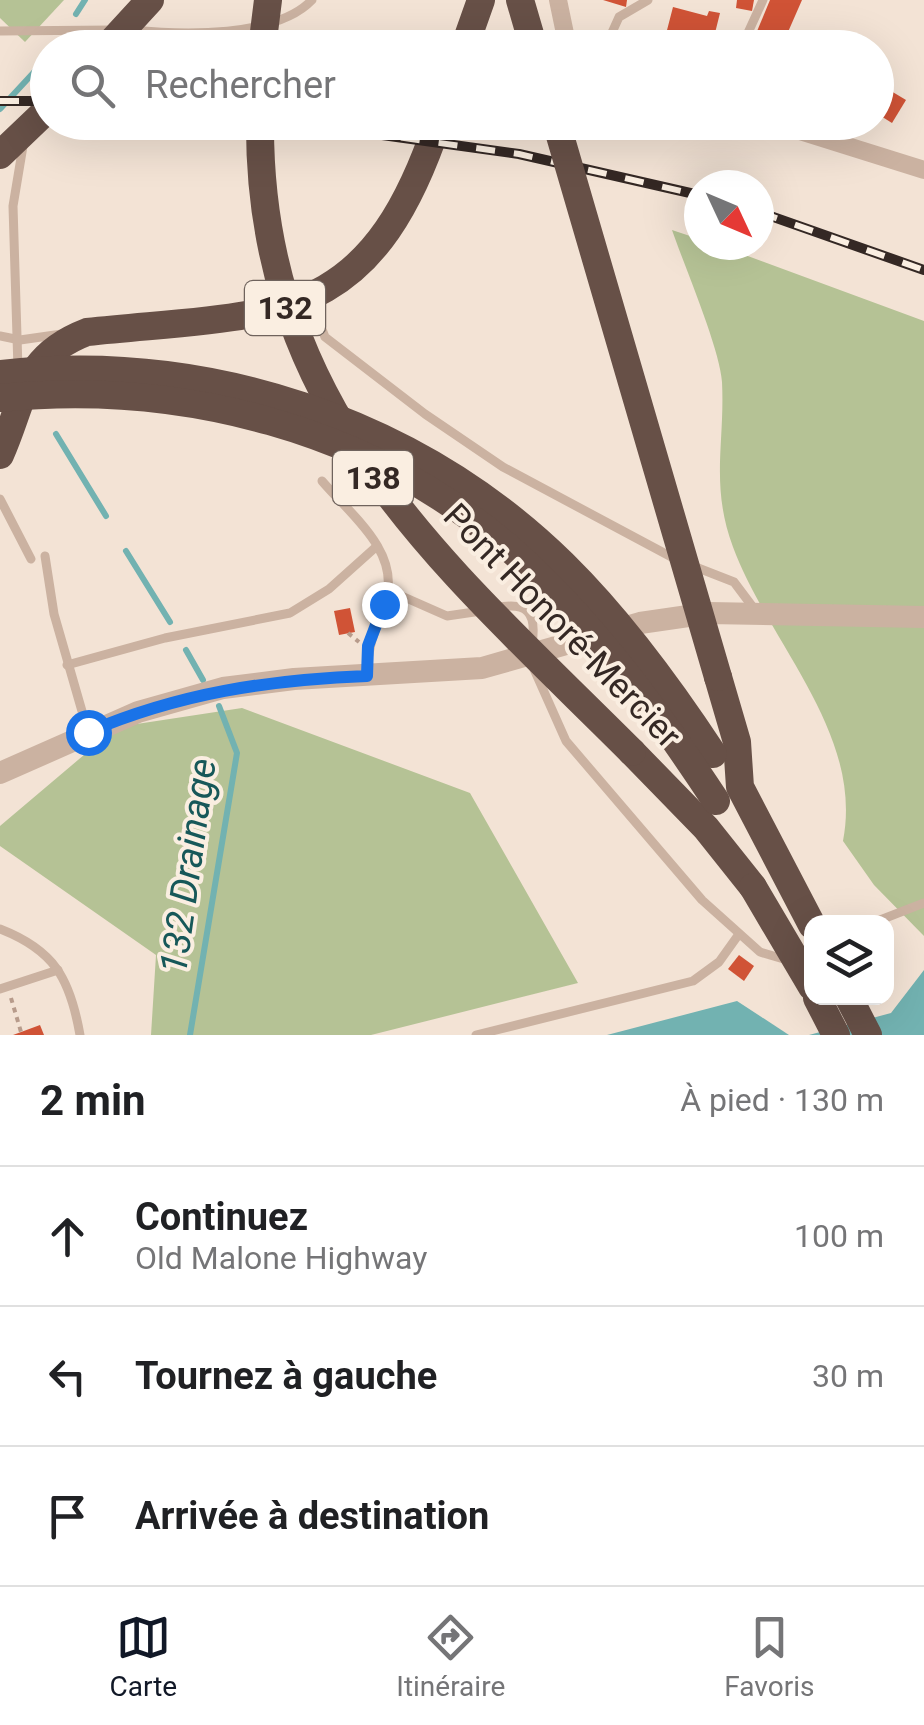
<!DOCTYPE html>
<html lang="fr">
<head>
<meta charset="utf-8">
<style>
  body { margin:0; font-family:Roboto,sans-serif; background:#f6f6f6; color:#202124 }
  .controls { position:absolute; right:30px; bottom:30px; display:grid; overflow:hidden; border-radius:20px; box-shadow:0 10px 40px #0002 }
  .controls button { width:90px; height:90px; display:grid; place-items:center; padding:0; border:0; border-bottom:2px solid #e0e0e0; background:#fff; color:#202124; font:50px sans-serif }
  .compass { position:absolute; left:684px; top:170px; width:90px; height:90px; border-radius:50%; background:#fff; box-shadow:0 10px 40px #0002; rotate:134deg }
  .stop { position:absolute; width:30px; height:30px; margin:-22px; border:8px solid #1a73e8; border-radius:50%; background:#fff }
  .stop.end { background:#1a73e8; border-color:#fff; box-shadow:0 2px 10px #0008 }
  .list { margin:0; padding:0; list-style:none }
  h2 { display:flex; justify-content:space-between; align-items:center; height:130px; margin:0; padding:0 40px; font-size:42px }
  h2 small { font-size:32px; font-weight:400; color:#757577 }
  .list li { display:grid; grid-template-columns:65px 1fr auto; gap:30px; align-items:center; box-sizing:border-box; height:140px; padding:0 40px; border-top:2px solid #e0e0e0 }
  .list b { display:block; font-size:38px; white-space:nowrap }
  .list p { margin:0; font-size:32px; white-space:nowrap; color:#757577 }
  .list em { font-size:32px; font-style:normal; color:#757577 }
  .icon { flex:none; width:55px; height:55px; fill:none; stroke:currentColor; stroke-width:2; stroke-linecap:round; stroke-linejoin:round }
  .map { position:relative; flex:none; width:924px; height:1035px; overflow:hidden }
  .search { position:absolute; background:#fff; box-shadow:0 10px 40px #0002; left:30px; right:30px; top:30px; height:110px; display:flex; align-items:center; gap:25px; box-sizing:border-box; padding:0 35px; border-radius:55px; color:#757577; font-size:38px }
  .sheet { height:550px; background:#fff }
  nav { display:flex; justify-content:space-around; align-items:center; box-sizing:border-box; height:140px; border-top:2px solid #e0e0e0; background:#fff; font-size:28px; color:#757577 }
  nav a { display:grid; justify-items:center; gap:5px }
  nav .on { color:#111827 }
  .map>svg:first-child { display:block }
  .green { fill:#b5c295 }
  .water { fill:#72b2b1 }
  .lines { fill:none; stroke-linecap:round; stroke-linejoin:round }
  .stream { stroke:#72b2b1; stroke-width:6 }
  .building { fill:#d05336 }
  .path { stroke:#b79b8b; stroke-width:4; stroke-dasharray:5 5; stroke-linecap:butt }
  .service { stroke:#cbb2a1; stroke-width:9 }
  .minor { stroke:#cbb2a1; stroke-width:18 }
  .tertiary { stroke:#cbb2a1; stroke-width:22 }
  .trunk { stroke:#675047; stroke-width:28 }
  .rail-casing { stroke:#342824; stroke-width:10 }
  .rail { stroke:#faeee1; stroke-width:6; stroke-dasharray:19; stroke-linecap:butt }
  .trunk-bridge { stroke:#675047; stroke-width:28 }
  .route { stroke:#1a73e8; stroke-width:12 }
  .labels { text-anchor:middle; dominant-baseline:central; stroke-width:8; stroke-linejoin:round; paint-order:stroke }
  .shield { fill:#faeee1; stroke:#6f635d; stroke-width:2.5 }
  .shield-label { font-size:32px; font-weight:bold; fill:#342824 }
  .street-label { font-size:35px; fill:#342824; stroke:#faeee1 }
  .water-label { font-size:38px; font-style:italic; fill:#175859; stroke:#faeee1 }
</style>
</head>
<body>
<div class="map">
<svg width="924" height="1035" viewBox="0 0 924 1035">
  <rect width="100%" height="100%" fill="#f3e3d5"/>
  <g class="green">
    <path d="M0,0h64l-39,42 -25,-24z"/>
    <path d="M672,230l27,9v6h19l206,76v615l-50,-51 -31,-44c21,-108 -75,-199 -110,-294 -23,-62 -8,-103 -11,-165 -2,-33 -38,-117 -50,-152z"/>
    <path d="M242,708l228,85 108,190 -207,52h-220l5,-80 -156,-109v-20l117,-99z"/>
  </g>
  <g class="water">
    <path d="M924,970v65h-115l82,-22z"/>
    <path d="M737,1001l52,34h-182z"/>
  </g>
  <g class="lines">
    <g class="stream">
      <path d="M76,14l9,-14"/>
      <path d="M55,48l3,-4"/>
      <path d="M0,109l48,-52"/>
      <path d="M56,434l50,82"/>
      <path d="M126,551l44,71"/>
      <path d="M186,650l17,30"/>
      <path d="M190,1035l47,-282 -18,-47"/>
    </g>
  </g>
  <g class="building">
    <path d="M603,0h24l-1,7z"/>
    <path d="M737,0h17l-2,11 -16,-3z"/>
    <path d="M770,0h32l-21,48h-31z"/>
    <path d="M673,7l34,9 2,-5 11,2 -6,24 -10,-2 -2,8 -36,-9z"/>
    <path d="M876,82l30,18 -14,23 -16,-10z"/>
    <path d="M350,608l5,24 -16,3 -5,-24z"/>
    <path d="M739,955l15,11 -10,15 -16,-12z"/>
    <path d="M40,1025l4,10h-31z"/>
  </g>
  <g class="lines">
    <g class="path">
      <path d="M286,37l90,11"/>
      <path d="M703,39l9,3 -2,6"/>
      <path d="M348,633l11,9"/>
      <path d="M11,998l10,34"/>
    </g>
    <g class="service">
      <path d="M133,30c49,5 143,8 179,-30"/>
      <path d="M0,31l112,-1"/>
      <path d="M605,48l14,-31 29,-17"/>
      <path d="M662,48l2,-6 26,6"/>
      <path d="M741,48l22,-48"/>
      <path d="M311,302l14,35 100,77 78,53 176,94"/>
      <path d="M0,336l20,4 42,-6"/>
      <path d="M18,369l-5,-163 10,-60"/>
      <path d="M322,481c28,33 78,70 64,118 -8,27 -19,45 -19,75"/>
      <path d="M0,499l31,60"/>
      <path d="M45,556l9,58 34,118"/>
      <path d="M693,566l41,16 21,28"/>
      <path d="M388,590l59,26 34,-5"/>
      <path d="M496,608c31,-7 41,5 36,35"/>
      <path d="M67,665l98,-27 125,-25 39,-24 48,-43"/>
      <path d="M533,667l33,74 136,159 58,52 27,8 25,-8"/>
      <path d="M875,922l49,-19"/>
      <path d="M0,929c54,21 70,49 80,106"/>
      <path d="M0,989l58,-19"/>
      <path d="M476,1035l217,-54 26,-19 20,-28"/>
    </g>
    <g class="minor">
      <path d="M558,0l10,48"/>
      <path d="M771,122l153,48"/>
    </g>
    <path class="tertiary" d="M0,773l138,-61 85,-24 71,-9 188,-11 158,-45 69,-10 215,4"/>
    <g class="trunk">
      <path d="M520,0l14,48"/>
      <path d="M106,48l44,-48"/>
      <path d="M464,48l17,-48"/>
      <path d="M0,155l48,-46"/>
      <path d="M0,455c25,-56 22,-98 87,-123 189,-20 281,-2 351,-210"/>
      <path d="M718,677l19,65 3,45 72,138"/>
      <path d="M632,752l74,76 47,59"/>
      <path d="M817,998l19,37"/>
      <path d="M849,998l19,37"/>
    </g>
    <g class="rail-casing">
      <g id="rail">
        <path d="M0,101h48"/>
        <path d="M288,122l231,32 180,41"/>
        <path d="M759,212l165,58"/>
      </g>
    </g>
    <use href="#rail" class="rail"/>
    <g class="trunk-bridge">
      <path d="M262,48l6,-48"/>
      <path d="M260,122c-2,291 185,443 372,630"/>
      <path d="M556,122l162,555"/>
      <path d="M0,374c204,-23 415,45 563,190 57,56 106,123 150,190"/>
      <path d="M0,398c181,-18 370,30 510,151 82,72 146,161 206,252"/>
      <path d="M753,887l59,100"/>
    </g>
  </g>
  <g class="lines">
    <path class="route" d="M88,732c92,-39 179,-52 279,-56l1,-30 16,-42"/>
  </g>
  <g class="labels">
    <g class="shield">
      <rect x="245" y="281" width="80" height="54" rx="8"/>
      <rect x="333" y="451" width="80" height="54" rx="8"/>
    </g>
    <g class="shield-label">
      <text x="285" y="308">132</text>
      <text x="373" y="478">138</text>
    </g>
    <g class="street-label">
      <text transform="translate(562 626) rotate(46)">Pont Honoré-Mercier</text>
    </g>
    <g class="water-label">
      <text transform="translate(188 866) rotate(-82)">132 Drainage</text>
    </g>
  </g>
</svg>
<div class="controls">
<button><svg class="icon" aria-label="layers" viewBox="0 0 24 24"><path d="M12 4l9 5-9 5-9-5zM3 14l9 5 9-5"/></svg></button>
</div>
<svg class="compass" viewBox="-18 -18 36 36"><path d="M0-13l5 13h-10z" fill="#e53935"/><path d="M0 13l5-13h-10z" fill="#757577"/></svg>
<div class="stop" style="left:88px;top:732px"></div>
<div class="stop end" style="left:384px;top:604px"></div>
<div class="search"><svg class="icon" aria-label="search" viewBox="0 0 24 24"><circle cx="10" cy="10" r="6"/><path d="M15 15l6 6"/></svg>Rechercher</div>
</div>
<section class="sheet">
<h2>2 min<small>À pied · 130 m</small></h2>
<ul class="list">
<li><svg class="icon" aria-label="ahead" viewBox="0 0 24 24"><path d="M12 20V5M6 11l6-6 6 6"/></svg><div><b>Continuez</b><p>Old Malone Highway</p></div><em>100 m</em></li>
<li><svg class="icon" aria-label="left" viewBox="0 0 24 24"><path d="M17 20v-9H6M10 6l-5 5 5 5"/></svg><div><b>Tournez à gauche</b></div><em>30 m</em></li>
<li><svg class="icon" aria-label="arrive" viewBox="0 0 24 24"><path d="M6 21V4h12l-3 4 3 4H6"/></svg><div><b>Arrivée à destination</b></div></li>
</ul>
</section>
<nav>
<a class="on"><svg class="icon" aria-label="map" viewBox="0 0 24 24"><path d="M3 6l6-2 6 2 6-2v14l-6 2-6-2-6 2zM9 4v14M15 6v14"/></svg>Carte</a>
<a><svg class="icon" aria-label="directions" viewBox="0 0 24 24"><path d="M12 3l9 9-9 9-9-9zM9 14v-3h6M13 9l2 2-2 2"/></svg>Itinéraire</a>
<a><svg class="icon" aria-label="saved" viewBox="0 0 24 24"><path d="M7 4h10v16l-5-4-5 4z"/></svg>Favoris</a>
</nav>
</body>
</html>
